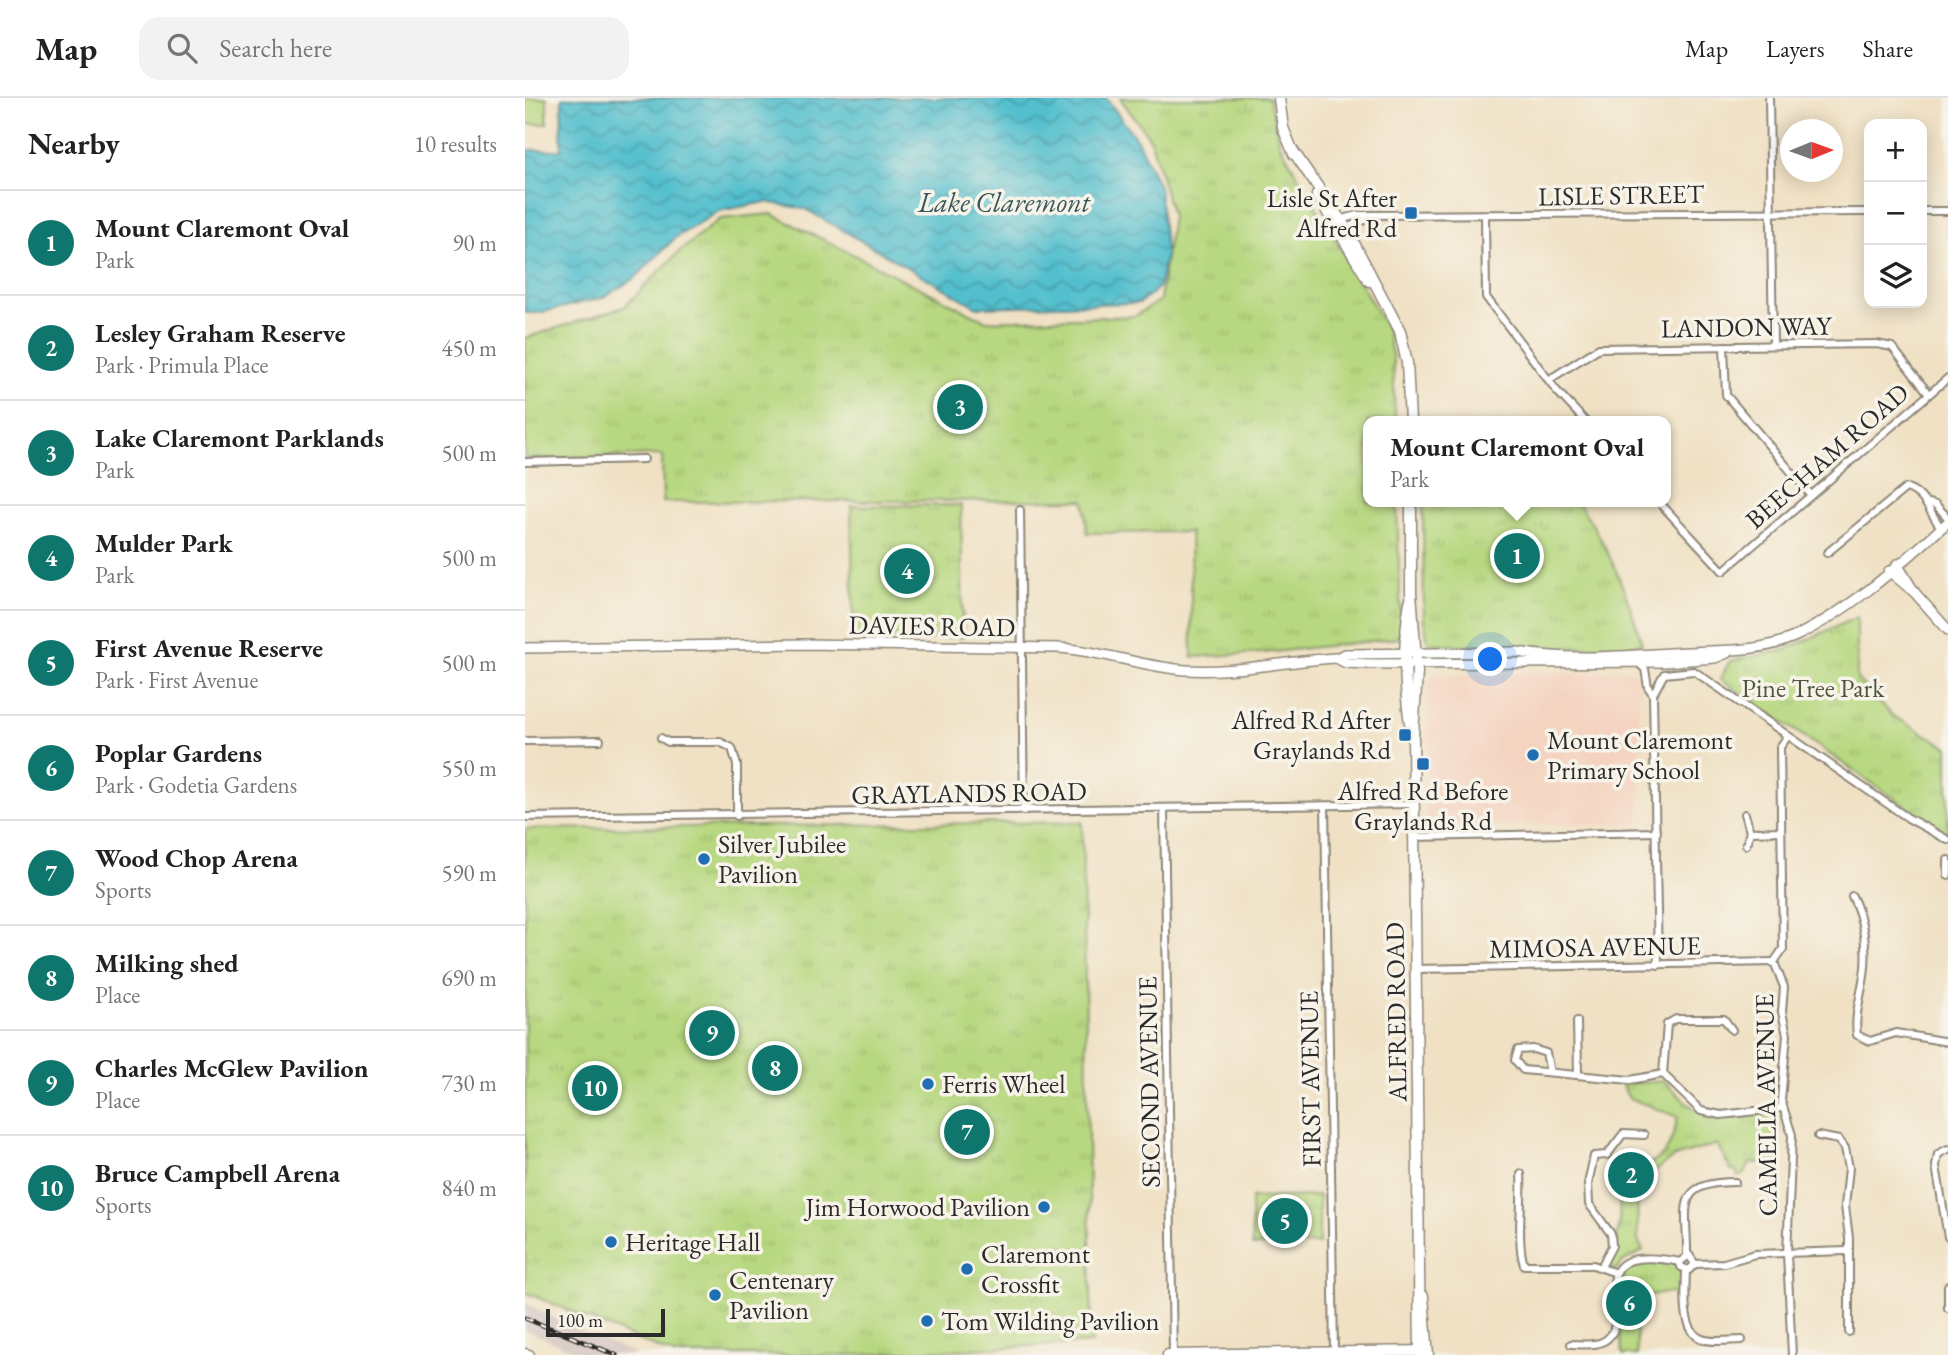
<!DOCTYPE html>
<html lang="en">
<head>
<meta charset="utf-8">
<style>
  body { margin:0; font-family:"EB Garamond",serif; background:#f2f2f2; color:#222 }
  .controls { position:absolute; right:21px; top:21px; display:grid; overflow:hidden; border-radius:14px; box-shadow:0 4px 18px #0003 }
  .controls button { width:63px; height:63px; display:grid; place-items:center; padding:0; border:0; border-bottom:2px solid #e0e0e0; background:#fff; color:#222; font:35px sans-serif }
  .compass { position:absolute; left:1255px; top:21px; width:63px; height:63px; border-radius:50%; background:#fff; box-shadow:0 4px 18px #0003; rotate:89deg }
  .scale { position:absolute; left:21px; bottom:18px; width:119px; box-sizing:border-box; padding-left:7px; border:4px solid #2b2b2b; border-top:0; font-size:19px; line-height:24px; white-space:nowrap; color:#2b2b2b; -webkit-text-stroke:5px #f7f3e8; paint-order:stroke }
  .you { position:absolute; left:966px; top:562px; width:24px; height:24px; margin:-18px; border:5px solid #fff; border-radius:50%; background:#1a73e8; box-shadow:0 0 0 10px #1a73e833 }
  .badge { display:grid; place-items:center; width:46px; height:46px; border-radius:50%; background:#0f766e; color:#fff; font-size:23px; font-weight:700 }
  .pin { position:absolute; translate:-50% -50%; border:4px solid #fff; box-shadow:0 2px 7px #0006 }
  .popup { position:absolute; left:838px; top:318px; width:308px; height:91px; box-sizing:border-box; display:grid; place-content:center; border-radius:14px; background:#fff; filter:drop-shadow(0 2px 5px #0005); font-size:23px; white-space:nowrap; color:#767676 }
  .popup b { font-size:26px; color:#222 }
  .popup::after { content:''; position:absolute; left:50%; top:100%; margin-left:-14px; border:14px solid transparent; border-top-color:#fff }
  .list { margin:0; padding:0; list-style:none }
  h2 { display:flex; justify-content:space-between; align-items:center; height:91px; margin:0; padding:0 28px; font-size:30px }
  h2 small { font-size:23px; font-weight:400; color:#767676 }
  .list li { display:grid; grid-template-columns:46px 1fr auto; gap:21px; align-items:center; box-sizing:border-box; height:105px; padding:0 28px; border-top:2px solid #e0e0e0 }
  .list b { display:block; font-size:26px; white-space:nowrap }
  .list p { margin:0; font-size:23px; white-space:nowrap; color:#767676 }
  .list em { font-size:23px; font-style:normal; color:#767676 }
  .icon { flex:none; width:38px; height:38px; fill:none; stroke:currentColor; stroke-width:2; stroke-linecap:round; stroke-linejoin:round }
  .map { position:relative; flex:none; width:1423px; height:1257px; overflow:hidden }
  header { display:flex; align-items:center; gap:42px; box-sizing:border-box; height:98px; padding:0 35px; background:#fff; border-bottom:2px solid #e0e0e0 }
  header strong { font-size:33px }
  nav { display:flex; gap:38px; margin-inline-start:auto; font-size:24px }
  .search { width:490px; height:63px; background:#f2f2f2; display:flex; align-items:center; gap:18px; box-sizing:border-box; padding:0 24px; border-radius:21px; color:#767676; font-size:26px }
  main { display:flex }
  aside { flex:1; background:#fff }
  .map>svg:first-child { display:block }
  .built { fill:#f4d3c0 }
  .industrial { fill:#d0c0bc }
  .grass { fill:#b7d880; stroke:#718256; stroke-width:2 }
  .park { fill:url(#park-tufts); stroke:#718256; stroke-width:2 }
  .water { fill:url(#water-waves); stroke:#3f757c; stroke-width:2 }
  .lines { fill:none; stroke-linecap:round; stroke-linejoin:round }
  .street-casing { stroke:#8e8678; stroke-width:10 }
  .secondary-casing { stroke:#8e8678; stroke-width:12 }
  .primary-casing { stroke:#8e8678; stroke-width:13 }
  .street { stroke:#fff; stroke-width:6 }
  .secondary { stroke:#fff; stroke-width:9 }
  .primary { stroke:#fff; stroke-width:10 }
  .rail-casing { stroke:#2b2b2b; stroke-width:5 }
  .rail { stroke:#f7f3e8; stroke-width:2.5; stroke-dasharray:8; stroke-linecap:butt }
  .poi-dot { fill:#1f6fb2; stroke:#f7f3e8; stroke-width:2.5 }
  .labels { text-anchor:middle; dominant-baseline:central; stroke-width:7; stroke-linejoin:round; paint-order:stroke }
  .street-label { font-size:26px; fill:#2b2b2b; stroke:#f7f3e8 }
  .poi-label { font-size:26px; fill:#2b2b2b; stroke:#f7f3e8; text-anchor:start }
  .park-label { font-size:26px; fill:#4e5640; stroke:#f7f3e8 }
  .water-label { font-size:28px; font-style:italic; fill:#37575c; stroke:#f7f3e8 }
</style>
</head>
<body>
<header>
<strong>Map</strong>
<div class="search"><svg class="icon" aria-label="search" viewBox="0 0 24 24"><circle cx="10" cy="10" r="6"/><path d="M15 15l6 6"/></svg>Search here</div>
<nav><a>Map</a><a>Layers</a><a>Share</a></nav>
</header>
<main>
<aside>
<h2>Nearby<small>10 results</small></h2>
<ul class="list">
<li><span class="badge">1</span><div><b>Mount Claremont Oval</b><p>Park</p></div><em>90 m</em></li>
<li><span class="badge">2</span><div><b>Lesley Graham Reserve</b><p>Park · Primula Place</p></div><em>450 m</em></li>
<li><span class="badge">3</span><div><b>Lake Claremont Parklands</b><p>Park</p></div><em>500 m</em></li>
<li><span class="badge">4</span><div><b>Mulder Park</b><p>Park</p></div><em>500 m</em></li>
<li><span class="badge">5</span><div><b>First Avenue Reserve</b><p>Park · First Avenue</p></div><em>500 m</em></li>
<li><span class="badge">6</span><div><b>Poplar Gardens</b><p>Park · Godetia Gardens</p></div><em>550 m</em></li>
<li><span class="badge">7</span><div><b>Wood Chop Arena</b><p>Sports</p></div><em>590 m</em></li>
<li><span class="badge">8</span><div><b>Milking shed</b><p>Place</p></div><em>690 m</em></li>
<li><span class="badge">9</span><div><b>Charles McGlew Pavilion</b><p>Place</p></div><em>730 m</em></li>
<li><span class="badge">10</span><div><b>Bruce Campbell Arena</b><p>Sports</p></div><em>840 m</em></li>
</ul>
</aside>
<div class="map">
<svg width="1423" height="1257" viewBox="0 0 1423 1257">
  <defs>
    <pattern id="park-tufts" width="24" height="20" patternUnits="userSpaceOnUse" patternTransform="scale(1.75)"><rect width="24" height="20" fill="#b7d880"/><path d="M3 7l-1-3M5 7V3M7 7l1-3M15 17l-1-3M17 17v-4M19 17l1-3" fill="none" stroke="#9eba6f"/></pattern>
    <pattern id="water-waves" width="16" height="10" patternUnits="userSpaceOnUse" patternTransform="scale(1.75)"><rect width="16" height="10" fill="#53bfce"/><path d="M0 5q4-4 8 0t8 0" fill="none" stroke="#459ba7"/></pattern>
  </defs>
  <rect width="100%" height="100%" fill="#f7f3e8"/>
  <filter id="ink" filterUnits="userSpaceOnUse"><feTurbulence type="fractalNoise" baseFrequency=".0143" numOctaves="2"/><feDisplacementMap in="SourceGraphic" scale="14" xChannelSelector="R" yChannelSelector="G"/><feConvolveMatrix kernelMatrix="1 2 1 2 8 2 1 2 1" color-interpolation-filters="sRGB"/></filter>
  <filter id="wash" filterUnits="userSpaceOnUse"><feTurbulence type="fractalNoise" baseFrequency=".00686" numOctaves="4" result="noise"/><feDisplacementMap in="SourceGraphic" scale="28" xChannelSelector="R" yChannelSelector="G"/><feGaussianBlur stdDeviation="1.57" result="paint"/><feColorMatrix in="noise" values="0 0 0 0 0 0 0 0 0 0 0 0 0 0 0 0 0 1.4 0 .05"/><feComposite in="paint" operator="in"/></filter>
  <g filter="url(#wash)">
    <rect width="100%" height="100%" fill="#f0e1c4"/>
    <path class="built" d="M1107,573l7,7 1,146 -214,1 1,-138 6,-12z"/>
    <path class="industrial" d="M0,1205l48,25 64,27h-52l-60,-25z"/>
    <rect class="grass" x="0" y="0" width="22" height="26"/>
    <g class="park">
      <path d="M595,0h149l11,47 106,182 7,32 2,62h-27v81h29l4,128 -3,8 -134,15 -72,4 -2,-125 -103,1 -3,-33 -421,2 -1,-47 -137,4v-121l99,-31 55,-55 41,-33 52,-5 214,107 149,-5 25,-16 12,-84 -21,-76z"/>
      <path d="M898,404h155c32,46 48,90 64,141l-16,4 -97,1 -16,-4 -16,4 -69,-5 -4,-23z"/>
      <path d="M436,407l2,133 -109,-1 -3,-131z"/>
      <path d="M1332,519v62l36,37 55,31v88l-228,-156 10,-18 55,-11z"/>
      <path d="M557,724l10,521 -240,12h-178l-149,-63v-463z"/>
      <path d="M1140,983c49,54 49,32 113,34l3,47 -31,1 -5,11 -7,3 -2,-6 -5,-1 -14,-26 -43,13 -20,15 -17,6 1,62 5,11 -18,9 -9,10 -10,-5c18,-31 14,-61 11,-95 45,-7 50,-9 61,-53l-49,-19 -8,-14z"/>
      <path d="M794,1098v48l-67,2 -1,-48z"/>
      <path d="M1120,1160l32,3 6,11 -1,22 -18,-1 -22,4 -6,11 1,47h-14c-4,-20 -8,-74 7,-89 4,-4 11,-6 15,-8z"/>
    </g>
    <path class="water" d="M37,0h544l31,42 22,46 7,69 -7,32 -19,16 -163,4 -172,-98 -39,-7 -47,9 -44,27 -40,40 -33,20 -63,15h-14v-163h36z"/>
  </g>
  <g filter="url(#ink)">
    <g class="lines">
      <g class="street-casing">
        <g id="street">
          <path d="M1244,0l4,247"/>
          <path d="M1397,113h26"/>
          <path d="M960,118l1,81 70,93 29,31"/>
          <path d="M814,122l19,-5 511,-3"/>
          <path d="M818,132l25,-12"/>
          <path d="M1199,248l2,49 85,100"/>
          <path d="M1025,281l49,-31 278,-4 15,3 37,47"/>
          <path d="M0,364l119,-3"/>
          <path d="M1134,404l64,69 225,-193"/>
          <path d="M1400,404l11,3 12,13"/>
          <path d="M495,412l4,301"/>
          <path d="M1302,455l79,-65c18,4 25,27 35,40"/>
          <path d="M1112,564l8,7 3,18 5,7 5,271"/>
          <path d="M1128,596l11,-20 30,-3 214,147 40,22"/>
          <path d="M1263,638l-8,11 3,202 -9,13 10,25 -2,25 5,23 -6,65 11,35 -5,119 5,101"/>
          <path d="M136,640l7,4h52l12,6 5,17v51"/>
          <path d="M0,643l75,-1"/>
          <path d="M800,708l9,546"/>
          <path d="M639,711l9,546"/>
          <path d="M1220,716l5,18 31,-1"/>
          <path d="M0,719l889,-13"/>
          <path d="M890,739l242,-5"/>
          <path d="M1221,747l4,-13"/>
          <path d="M1423,762v15"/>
          <path d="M1327,798c12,24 16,54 12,80 -3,20 -10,39 -7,59l13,6 26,-8 52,9"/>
          <path d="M891,871l358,-7"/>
          <path d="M1052,923l1,53"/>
          <path d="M1025,974l-4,-19 -13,-4 -15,1 -3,10 8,10 107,10 33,-6 38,37 20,4 61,-7"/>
          <path d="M1138,976l4,-50 9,-5h48l8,11"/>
          <path d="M1293,1038l21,4 6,8 4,20 -4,38 4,32v94"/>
          <path d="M1423,1051l-10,5 -2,12 12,71"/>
          <path d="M996,1076c2,28 -5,66 3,91h69l23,8"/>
          <path d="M1162,1157c1,-46 -15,-73 48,-73"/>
          <path d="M1170,1166l-6,-9 -9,7 1,5 8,3 6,-6 29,-1 31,-9 91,-3"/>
          <path d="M1076,1169l11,-21 -1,-12 -22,-30 -1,-20 6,-28 13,-1 16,-21 21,1"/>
          <path d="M1161,1172c0,19 -6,61 16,69 10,4 28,1 40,1"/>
          <path d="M1423,1188v22"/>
          <path d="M1046,1246c11,0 28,3 37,-6 27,-24 -35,-97 72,-76"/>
        </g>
      </g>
      <g class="secondary-casing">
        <g id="secondary">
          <path d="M1372,466l18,29 33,37"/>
          <path d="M1364,473l25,21"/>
          <path d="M0,550l279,-4 255,4c44,3 84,19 127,22 50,3 100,-9 150,-12l9,-4 173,-2c62,11 129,1 192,-1 29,-1 57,-2 84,-14 57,-27 107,-73 154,-115"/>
          <path d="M811,560l10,5 22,1 297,-2 50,-4 12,-5"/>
        </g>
      </g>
      <g class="primary-casing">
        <g id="primary">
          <path d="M754,0l4,30 11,26"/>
          <path d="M768,53l53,77 54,103 7,32 3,58"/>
          <path d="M792,97l52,86"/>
          <path d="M886,404v90l6,80 -4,64 7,619"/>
          <path d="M885,504c-7,38 -6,83 0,121"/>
          <path d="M898,1198l5,59"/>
          <path d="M0,1256l4,1"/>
          <path d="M643,1257l259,-4"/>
        </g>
      </g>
      <use href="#street" class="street"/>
      <use href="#secondary" class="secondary"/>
      <use href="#primary" class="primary"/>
      <g class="rail-casing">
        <path id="rail" d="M0,1220l91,37"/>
      </g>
      <use href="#rail" class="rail"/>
    </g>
  </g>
  <g class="poi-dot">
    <rect x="879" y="108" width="14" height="14" rx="3.5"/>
    <rect x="873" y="630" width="14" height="14" rx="3.5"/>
    <circle cx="1008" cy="657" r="7"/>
    <rect x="891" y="659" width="14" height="14" rx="3.5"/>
    <circle cx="179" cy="761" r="7"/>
    <circle cx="403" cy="986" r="7"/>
    <circle cx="519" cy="1109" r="7"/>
    <circle cx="86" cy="1144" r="7"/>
    <circle cx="442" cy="1171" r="7"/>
    <circle cx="190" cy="1197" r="7"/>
    <circle cx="402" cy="1223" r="7"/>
  </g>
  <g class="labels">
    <g class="street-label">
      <text transform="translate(1096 97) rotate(-1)">LISLE STREET</text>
      <text transform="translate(1221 229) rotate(-1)">LANDON WAY</text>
      <text transform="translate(1302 358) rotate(-41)">BEECHAM ROAD</text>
      <text transform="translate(407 528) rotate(1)">DAVIES ROAD</text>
      <text transform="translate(444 695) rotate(-1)">GRAYLANDS ROAD</text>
      <text transform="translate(1070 849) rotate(-1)">MIMOSA AVENUE</text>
      <text transform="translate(871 914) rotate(-91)">ALFRED ROAD</text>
      <text transform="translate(785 981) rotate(-91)">FIRST AVENUE</text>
      <text transform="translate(624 984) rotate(-91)">SECOND AVENUE</text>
      <text transform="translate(1241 1007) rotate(-91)">CAMELIA AVENUE</text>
    </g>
    <g class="poi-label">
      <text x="872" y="100" text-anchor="end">Lisle St After<tspan x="872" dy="30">Alfred Rd</tspan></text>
      <text x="866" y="622" text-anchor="end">Alfred Rd After<tspan x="866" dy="30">Graylands Rd</tspan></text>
      <text x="1022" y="642">Mount Claremont<tspan x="1022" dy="30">Primary School</tspan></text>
      <text x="898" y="693" text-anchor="middle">Alfred Rd Before<tspan x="898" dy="30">Graylands Rd</tspan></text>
      <text x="193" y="746">Silver Jubilee<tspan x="193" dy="30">Pavilion</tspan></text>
      <text x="417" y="986">Ferris Wheel</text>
      <text x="505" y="1109" text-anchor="end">Jim Horwood Pavilion</text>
      <text x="100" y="1144">Heritage Hall</text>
      <text x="456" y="1156">Claremont<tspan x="456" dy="30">Crossfit</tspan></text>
      <text x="204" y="1182">Centenary<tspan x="204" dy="30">Pavilion</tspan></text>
      <text x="416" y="1223">Tom Wilding Pavilion</text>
    </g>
    <g class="park-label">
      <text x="1288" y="590">Pine Tree Park</text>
    </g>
    <g class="water-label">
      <text x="479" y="104">Lake Claremont</text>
    </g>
  </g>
</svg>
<div class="controls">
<button>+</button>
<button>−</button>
<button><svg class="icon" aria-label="layers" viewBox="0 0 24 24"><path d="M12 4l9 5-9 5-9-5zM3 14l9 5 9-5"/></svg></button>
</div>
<svg class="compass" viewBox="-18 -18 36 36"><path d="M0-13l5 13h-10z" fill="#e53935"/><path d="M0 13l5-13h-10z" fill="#767676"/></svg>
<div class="scale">100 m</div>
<div class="you"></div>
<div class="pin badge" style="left:992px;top:458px">1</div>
<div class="popup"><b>Mount Claremont Oval</b>Park</div>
<div class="pin badge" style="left:1106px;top:1077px">2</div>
<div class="pin badge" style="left:435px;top:309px">3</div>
<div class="pin badge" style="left:382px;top:473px">4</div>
<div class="pin badge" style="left:760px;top:1123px">5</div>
<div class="pin badge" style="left:1104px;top:1205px">6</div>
<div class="pin badge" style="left:442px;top:1034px">7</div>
<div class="pin badge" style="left:250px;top:970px">8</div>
<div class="pin badge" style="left:187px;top:935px">9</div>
<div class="pin badge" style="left:70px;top:990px">10</div>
</div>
</main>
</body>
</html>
